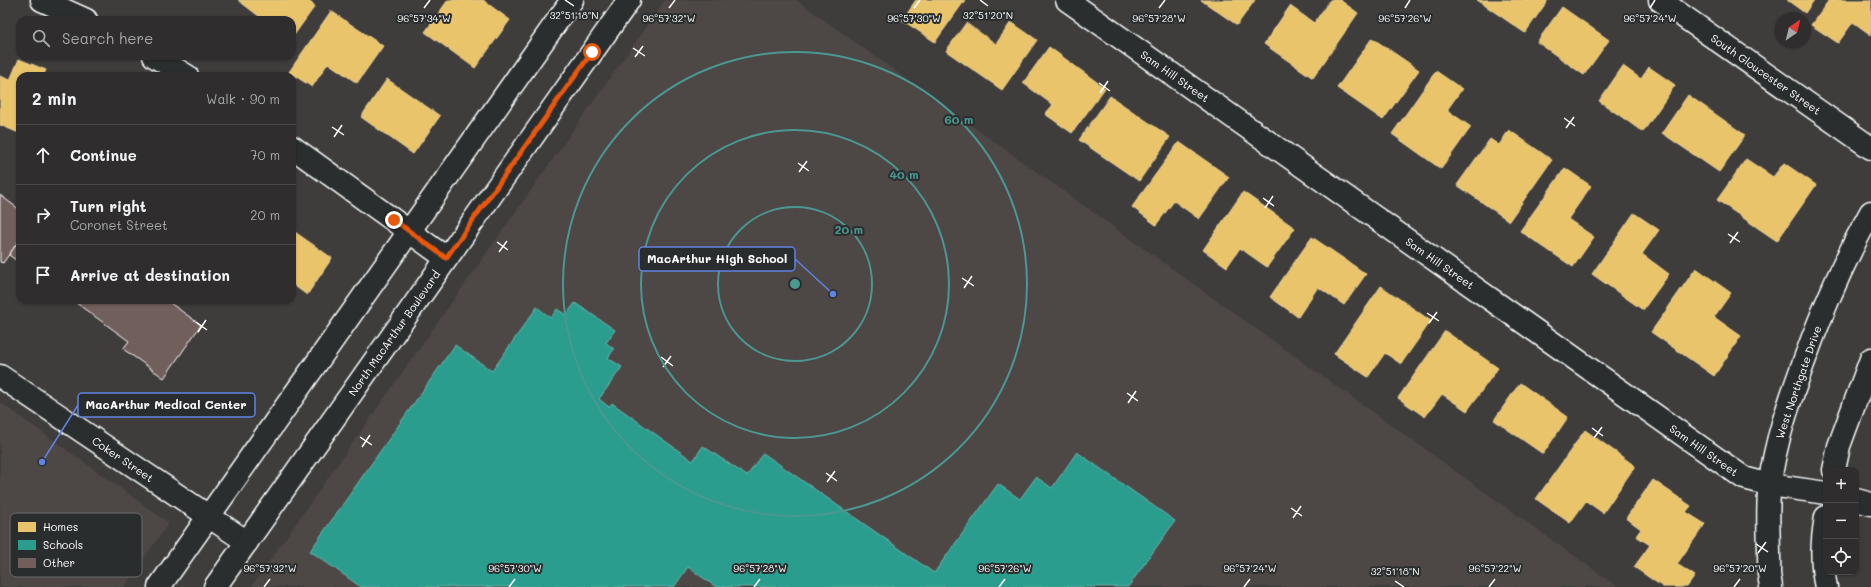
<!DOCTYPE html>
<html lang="en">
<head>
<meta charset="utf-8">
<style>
  body { margin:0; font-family:Mali,sans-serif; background:#373535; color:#f1f3f6 }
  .controls { position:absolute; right:12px; bottom:12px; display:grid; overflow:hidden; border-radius:8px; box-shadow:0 1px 3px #0004 }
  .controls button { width:36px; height:36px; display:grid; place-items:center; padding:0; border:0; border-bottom:1px solid #4a4949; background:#2f2d2d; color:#f1f3f6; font:20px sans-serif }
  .compass { position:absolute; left:1775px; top:12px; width:36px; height:36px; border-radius:50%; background:#2f2d2d; box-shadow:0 1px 3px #0004; rotate:35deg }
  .stop { position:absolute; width:12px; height:12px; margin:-9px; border:3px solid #ea580c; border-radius:50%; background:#fff }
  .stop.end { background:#ea580c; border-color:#fff; box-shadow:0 1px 4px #0008 }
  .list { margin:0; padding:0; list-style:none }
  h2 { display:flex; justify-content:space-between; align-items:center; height:52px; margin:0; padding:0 16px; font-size:17px }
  h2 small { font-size:13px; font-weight:400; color:#a7a8aa }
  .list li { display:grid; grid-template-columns:26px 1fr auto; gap:12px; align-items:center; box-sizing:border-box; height:60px; padding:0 16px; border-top:1px solid #4a4949 }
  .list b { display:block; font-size:15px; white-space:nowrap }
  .list p { margin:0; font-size:13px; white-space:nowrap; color:#a7a8aa }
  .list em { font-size:13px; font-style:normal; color:#a7a8aa }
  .icon { flex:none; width:22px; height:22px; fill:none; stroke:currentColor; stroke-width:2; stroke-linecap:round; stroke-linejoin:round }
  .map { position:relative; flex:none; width:1871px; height:587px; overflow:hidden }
  .search { position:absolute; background:#2f2d2d; box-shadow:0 1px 3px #0004; left:16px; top:16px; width:280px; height:44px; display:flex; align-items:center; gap:10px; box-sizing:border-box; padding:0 14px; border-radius:12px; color:#a7a8aa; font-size:15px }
  .panel { position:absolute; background:#2f2d2d; box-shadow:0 1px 3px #0004; left:16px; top:72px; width:280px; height:232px; border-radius:12px }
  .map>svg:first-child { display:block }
  .built { fill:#4e4645 }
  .homes { fill:#e9c46a; stroke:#f0d697 }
  .schools { fill:#2a9d8f; stroke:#6abab1 }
  .building { fill:#715f5b; stroke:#fff }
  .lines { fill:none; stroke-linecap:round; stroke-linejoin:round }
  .minor-casing { stroke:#fff; stroke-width:25 }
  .major-casing { stroke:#fff; stroke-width:25 }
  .minor { stroke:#2a2d2e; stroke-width:22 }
  .major { stroke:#2a2d2e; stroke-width:22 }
  .route { stroke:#ea580c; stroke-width:5 }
  .ticks { fill:none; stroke:#fff; stroke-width:1.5 }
  .ring { fill:none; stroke:#4b9892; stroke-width:2 }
  .labels { text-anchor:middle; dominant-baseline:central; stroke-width:4; stroke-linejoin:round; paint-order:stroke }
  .street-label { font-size:11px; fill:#fff; stroke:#2a2d2e }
  .key { fill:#2a2d2e; stroke:#6a6c6d; stroke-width:1 }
  .key-label { font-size:11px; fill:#fff }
  .ticks-label { font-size:10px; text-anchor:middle; fill:#fff; stroke:#2a2d2e; stroke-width:4; stroke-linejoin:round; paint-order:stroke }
  .centre { fill:#4b9892; stroke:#2a2d2e; stroke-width:2 }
  .ring-label { font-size:12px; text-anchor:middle; font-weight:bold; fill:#4b9892; stroke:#2a2d2e; stroke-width:4; stroke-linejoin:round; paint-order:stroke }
  .leader { fill:none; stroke:#6183e4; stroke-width:1.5 }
  .callout-dot { fill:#6183e4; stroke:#2a2d2e; stroke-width:1.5 }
  .callout { fill:#2a2d2e; stroke:#6183e4; stroke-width:1.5 }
  .callout-label { font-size:12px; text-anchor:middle; font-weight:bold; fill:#fff }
</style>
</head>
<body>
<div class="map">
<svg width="1871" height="587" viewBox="0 0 1871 587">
  <rect width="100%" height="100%" fill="#3f3c3c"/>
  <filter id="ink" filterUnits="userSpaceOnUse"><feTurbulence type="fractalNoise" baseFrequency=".025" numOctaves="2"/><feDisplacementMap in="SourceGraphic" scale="8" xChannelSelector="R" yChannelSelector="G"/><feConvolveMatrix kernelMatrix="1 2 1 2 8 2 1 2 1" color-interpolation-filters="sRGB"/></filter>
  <g filter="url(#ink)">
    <g class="built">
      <path d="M665,0h131l822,587h-1367z"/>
      <path d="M0,402l169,121 -45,64h-124z"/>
    </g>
    <g class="homes">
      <path d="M238,0h69l8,6 -23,32v-18h-28z"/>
      <path d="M448,0h36v1l26,19 -35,48 -50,-36z"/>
      <path d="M916,0h49l-30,42 -33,-22z"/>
      <path d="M1201,0h54l-18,25z"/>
      <path d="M1330,0h10l18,13 -45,65 -49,-34 26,-38 24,17z"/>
      <path d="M1477,0h71l-23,33z"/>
      <path d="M1787,0h27l-9,13z"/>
      <path d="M1829,0h42v35l-18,-13 -15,21 -27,-18z"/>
      <path d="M1562,7l47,33 -25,35 -47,-33z"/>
      <path d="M331,11l52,35 -26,37 -29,-20 -16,24 -23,-15z"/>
      <path d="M1011,22l26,18 -35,50 -56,-39 20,-28 30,21z"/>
      <path d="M1372,38l47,32 -36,50 -46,-32z"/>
      <path d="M1049,47l56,41 -33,45 -27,-19 8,-9 -30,-22z"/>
      <path d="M19,59l27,11 -3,6h-23l-1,57 -19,-8v-49l10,4z"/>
      <path d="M1623,66l18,13 8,-12 26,18 -32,47 -44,-31z"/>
      <path d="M1436,71l26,18 -15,21 24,17 -30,42 -49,-35z"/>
      <path d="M387,79l53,37 -27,38 -52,-37z"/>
      <path d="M1688,95l57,40 -26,37 -57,-39z"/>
      <path d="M1110,96l60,41 -31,44 -60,-41z"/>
      <path d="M1509,130l43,30 -43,61 -52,-36 33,-46 9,6z"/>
      <path d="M1179,142l50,35 -30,42 -25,-18 -18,24 -24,-18z"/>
      <path d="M1746,159l27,18 11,-14 32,22 -39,56 -60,-41z"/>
      <path d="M1565,168l26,18 -23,33 26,18 -21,30 -53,-36z"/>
      <path d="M1243,192l52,36 -28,39 -27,-19 -13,19 -24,-17z"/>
      <path d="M1634,213l25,17 -17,24 27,20 -26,36 -51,-36z"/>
      <path d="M292,230l40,28 -25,37 -15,-11z"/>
      <path d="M1312,237l54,37 -22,31 -26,-18 -20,30 -28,-20z"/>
      <path d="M1696,268l35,25 -17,24 27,19 -27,40 -63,-44z"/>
      <path d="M1381,286l50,35 -30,43 -16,-11 -17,24 -34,-23z"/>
      <path d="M1445,331l53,37 -31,43 -25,-17 -17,23 -27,-19z"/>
      <path d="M1520,383l48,34 -25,37 -49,-34z"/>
      <path d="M1585,430l50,36 -32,47 -17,-12 -16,22 -34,-24z"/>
      <path d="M1653,480l38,26 -5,6 19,12 -28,40 18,12 -8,11h-24l-29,-20 16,-22 -14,-9 5,-7 -15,-11z"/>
    </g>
    <path class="schools" d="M575,303l40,27 -9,13 8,6 -6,9 14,9 -23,32 10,8 3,-4 81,58 10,-15 44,30 16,-23 171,120 64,-89 22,15 16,-22 16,11 25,-36 98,69 -47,66h-412l-28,-20 -14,20h-313l-51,-36 145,-206 37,26 45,-64 14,11 6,-9 9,6z"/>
    <g class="building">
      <path d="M0,195l20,15v29l-17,24 -3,-1z"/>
      <path d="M20,239v24l-11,-8z"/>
      <path d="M72,300h94l35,25 -37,53 -41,-29 6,-8z"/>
    </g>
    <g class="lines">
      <g class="minor-casing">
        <g id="minor">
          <path d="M42,0l44,20"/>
          <path d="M1067,0l677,478 26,7 56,8"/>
          <path d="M1660,0l211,148"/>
          <path d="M154,56l33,20"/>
          <path d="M292,147l154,111"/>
          <path d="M0,376l247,166"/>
          <path d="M1856,500l15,4"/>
        </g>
      </g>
      <g class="major-casing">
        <g id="major">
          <path d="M1834,470l5,-24 32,-87"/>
          <path d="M1826,517c-4,22 -5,48 0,70"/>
          <path d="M159,587l413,-587"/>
          <path d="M215,587l414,-587"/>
          <path d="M1771,587l-2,-13c1,-29 -3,-62 1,-91 5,-41 19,-80 33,-119 19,-53 41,-104 68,-152"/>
        </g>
      </g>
      <use href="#minor" class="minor"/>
      <use href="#major" class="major"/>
    </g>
  </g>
  <g class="lines" filter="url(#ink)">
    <path class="route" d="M394,220l52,38 146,-206"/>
  </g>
  <path class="ticks" d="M565,0l9,6M980,0l8,6M424,8l6,-8M669,8l6,-8M914,8l6,-8M1159,8l6,-8M1405,8l5,-8M1650,8l5,-8M633,48l12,8M635,57l8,-11M1099,83l11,8M1100,93l8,-12M1564,118l11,8M332,127l12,8M1566,128l8,-11M334,137l8,-12M798,163l11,8M799,172l8,-11M1263,198l11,8M1265,208l8,-12M1728,234l12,8M497,242l11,8M1730,243l8,-11M499,252l8,-11M962,278l12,8M964,288l8,-12M1427,313l12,8M196,322l11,8M1429,323l8,-11M198,332l8,-12M661,357l12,9M663,367l8,-11M1127,393l11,8M1128,403l8,-12M1592,428l11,8M360,437l12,8M1594,438l8,-11M362,447l8,-12M826,473l11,8M827,482l8,-11M1291,508l11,8M1293,518l8,-12M1756,544l12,8M1758,553l8,-11M1395,581l9,6M264,587l6,-8M509,587l6,-8M754,587l6,-8M999,587l6,-8M1244,587l6,-8M1489,587l6,-8M1734,587l6,-8"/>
  <g class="ring">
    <circle cx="795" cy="284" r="77"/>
    <circle cx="795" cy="284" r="154"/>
    <circle cx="795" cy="284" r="232"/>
  </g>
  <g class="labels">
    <g class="street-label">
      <text transform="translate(1766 74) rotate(35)">South Gloucester Street</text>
      <text transform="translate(1175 76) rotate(35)">Sam Hill Street</text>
      <text transform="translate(1440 263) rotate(35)">Sam Hill Street</text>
      <text transform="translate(394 333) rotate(-55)">North MacArthur Boulevard</text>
      <text transform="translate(1798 382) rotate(-71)">West Northgate Drive</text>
      <text transform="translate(1704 450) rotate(35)">Sam Hill Street</text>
      <text transform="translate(123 459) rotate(34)">Coker Street</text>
    </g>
  </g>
  <rect x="10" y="513" width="132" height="64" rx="6" class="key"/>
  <rect x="18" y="522" width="18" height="10" fill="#e9c46a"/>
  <rect x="18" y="540" width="18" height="10" fill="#2a9d8f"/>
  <rect x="18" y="558" width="18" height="10" fill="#715f5b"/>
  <g class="key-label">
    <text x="43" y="531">Homes</text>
    <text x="43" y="549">Schools</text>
    <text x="43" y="567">Other</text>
  </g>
  <g class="ticks-label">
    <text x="574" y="19">32°51'18"N</text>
    <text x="988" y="19">32°51'20"N</text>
    <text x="424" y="22">96°57'34"W</text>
    <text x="669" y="22">96°57'32"W</text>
    <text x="914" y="22">96°57'30"W</text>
    <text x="1159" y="22">96°57'28"W</text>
    <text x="1650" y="22">96°57'24"W</text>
    <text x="1405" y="22">96°57'26"W</text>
    <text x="270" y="572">96°57'32"W</text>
    <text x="515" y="572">96°57'30"W</text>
    <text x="760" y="572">96°57'28"W</text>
    <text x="1005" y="572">96°57'26"W</text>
    <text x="1250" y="572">96°57'24"W</text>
    <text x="1495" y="572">96°57'22"W</text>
    <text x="1740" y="572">96°57'20"W</text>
    <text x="1395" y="575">32°51'18"N</text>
  </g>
  <circle cx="795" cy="284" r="6" class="centre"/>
  <g class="ring-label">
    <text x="959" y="124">60 m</text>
    <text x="904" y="179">40 m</text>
    <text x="849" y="234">20 m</text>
  </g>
  <path class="leader" d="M833 294L795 259M42 462L78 405"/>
  <g class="callout-dot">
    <circle cx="833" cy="294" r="4"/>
    <circle cx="42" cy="462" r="4"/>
  </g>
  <g class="callout">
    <rect x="639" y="247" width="156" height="24" rx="4"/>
    <rect x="78" y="393" width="177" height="24" rx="4"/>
  </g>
  <g class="callout-label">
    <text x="717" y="263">MacArthur High School</text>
    <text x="166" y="409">MacArthur Medical Center</text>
  </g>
</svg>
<div class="controls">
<button>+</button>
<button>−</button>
<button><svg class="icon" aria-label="locate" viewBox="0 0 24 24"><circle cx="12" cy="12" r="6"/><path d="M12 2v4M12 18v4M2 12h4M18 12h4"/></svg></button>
</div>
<svg class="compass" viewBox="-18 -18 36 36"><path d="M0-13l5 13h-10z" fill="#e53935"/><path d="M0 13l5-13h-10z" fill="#a7a8aa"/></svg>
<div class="stop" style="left:592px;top:52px"></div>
<div class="stop end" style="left:394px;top:220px"></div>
<div class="search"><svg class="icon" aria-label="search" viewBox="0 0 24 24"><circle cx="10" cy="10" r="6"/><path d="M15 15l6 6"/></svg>Search here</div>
<section class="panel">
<h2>2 min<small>Walk · 90 m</small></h2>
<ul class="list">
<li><svg class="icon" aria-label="ahead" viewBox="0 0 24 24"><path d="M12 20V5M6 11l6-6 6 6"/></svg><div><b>Continue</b></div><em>70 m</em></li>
<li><svg class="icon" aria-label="right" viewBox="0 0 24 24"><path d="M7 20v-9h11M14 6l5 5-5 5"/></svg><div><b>Turn right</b><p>Coronet Street</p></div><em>20 m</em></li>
<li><svg class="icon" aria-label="arrive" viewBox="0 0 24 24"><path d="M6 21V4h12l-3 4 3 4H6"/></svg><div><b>Arrive at destination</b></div></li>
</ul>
</section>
</div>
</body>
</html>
